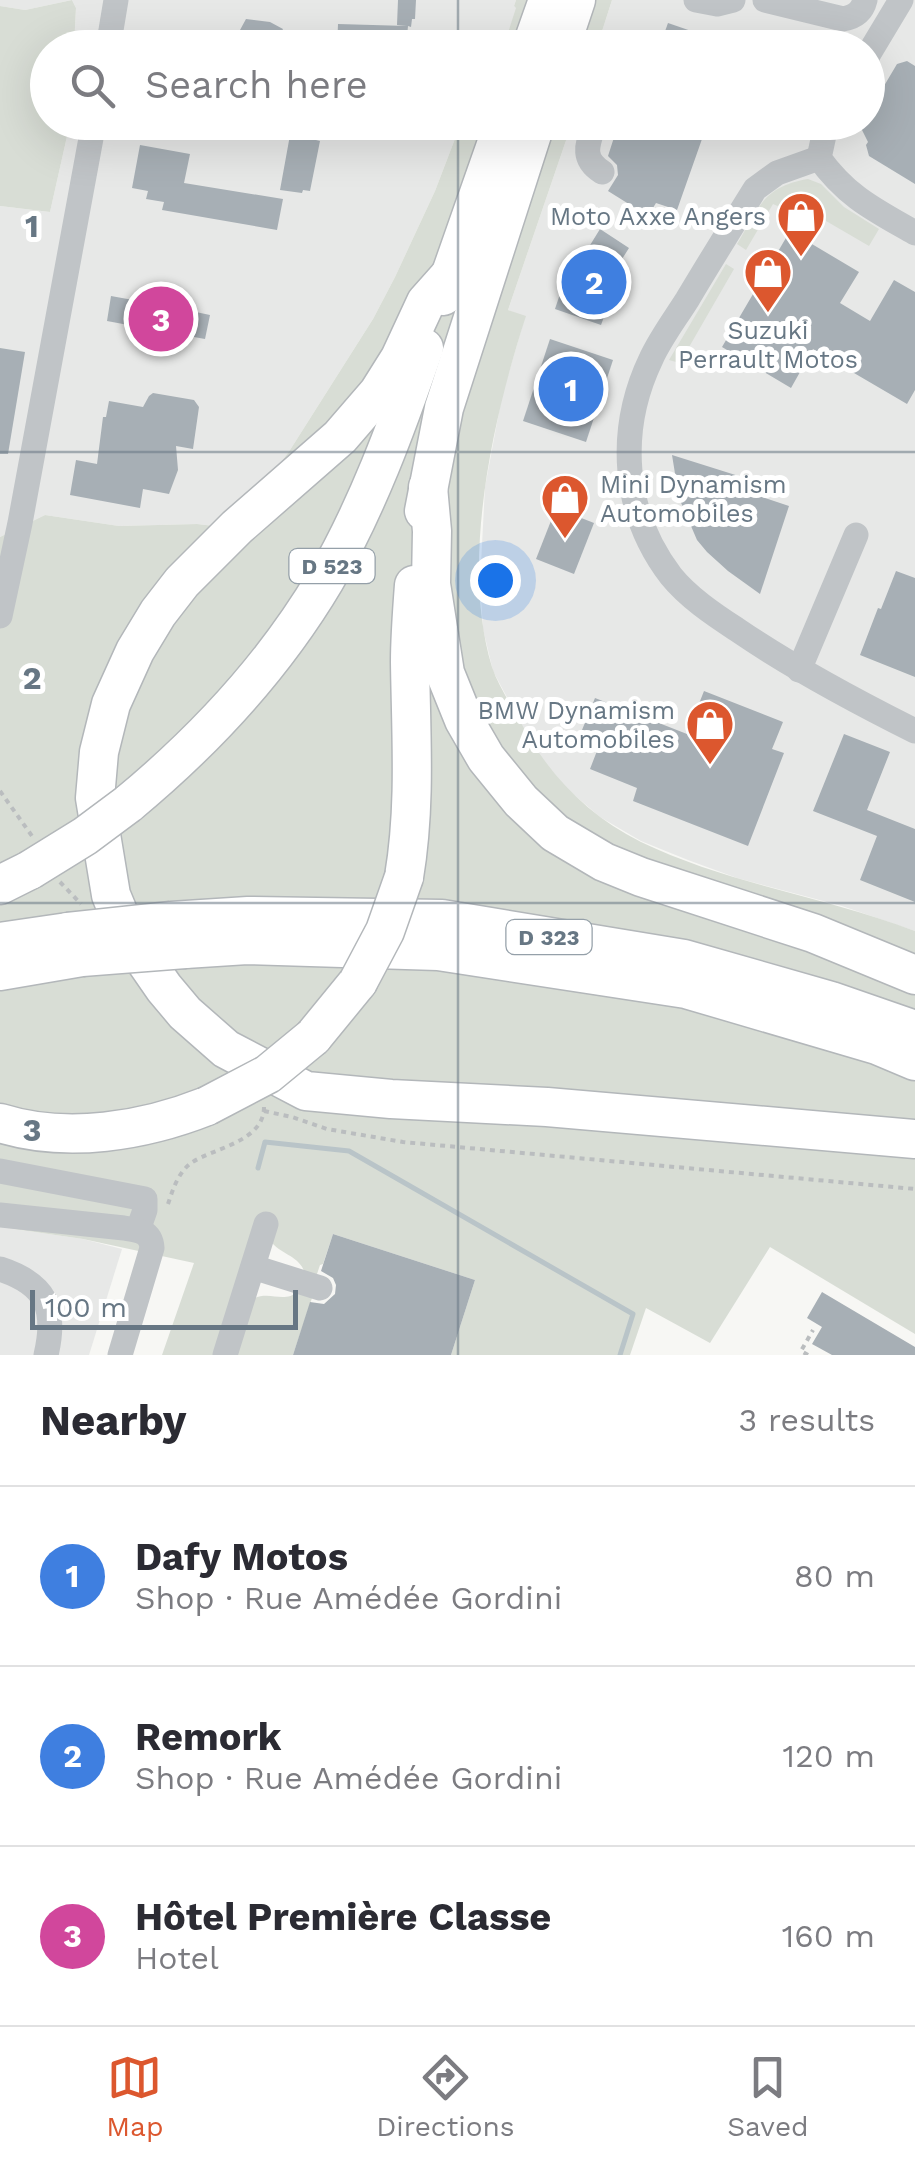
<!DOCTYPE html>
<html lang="en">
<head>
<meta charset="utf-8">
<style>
  body { margin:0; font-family:"Work Sans",sans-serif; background:#f7f7f7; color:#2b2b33 }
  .scale { position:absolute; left:30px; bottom:25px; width:268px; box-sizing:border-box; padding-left:10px; border:5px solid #677784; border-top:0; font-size:28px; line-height:35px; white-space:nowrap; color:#677784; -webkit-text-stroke:8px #fff; paint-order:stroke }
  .you { position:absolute; left:495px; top:580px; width:35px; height:35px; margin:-25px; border:8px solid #fff; border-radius:50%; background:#1a73e8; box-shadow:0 0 0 15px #1a73e833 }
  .badge { display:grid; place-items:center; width:65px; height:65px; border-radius:50%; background:#dc572e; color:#fff; font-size:32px; font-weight:700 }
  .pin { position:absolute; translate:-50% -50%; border:5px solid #fff; box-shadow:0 2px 10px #0006 }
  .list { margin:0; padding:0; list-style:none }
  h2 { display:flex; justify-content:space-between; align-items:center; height:130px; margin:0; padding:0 40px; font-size:42px }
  h2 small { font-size:32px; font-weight:400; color:#7c7c81 }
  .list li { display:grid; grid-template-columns:65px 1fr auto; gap:30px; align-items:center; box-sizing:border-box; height:180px; padding:0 40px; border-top:2px solid #e1e1e2 }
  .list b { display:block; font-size:38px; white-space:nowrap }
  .list p { margin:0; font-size:32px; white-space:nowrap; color:#7c7c81 }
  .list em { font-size:32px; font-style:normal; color:#7c7c81 }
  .icon { flex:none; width:55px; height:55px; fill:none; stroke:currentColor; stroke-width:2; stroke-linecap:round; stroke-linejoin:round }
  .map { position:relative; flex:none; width:915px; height:1355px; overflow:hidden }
  .search { position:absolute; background:#fff; box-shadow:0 10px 40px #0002; left:30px; right:30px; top:30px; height:110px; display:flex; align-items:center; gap:25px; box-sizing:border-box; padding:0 35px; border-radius:55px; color:#7c7c81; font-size:38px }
  .sheet { height:670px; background:#fff }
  nav { display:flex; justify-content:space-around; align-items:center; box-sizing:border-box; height:140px; border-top:2px solid #e1e1e2; background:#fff; font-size:28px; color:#7c7c81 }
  nav a { display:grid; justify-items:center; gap:5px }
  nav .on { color:#dc572e }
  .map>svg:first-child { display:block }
  .built { fill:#e7e8e7 }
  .green { fill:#d8ddd5 }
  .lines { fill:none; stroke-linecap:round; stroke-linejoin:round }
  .stream { stroke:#b9c4c8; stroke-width:5 }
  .building { fill:#a7afb5 }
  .highway-casing { stroke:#b3b7ba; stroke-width:41 }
  .path { stroke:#babdbf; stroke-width:4; stroke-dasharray:5 5; stroke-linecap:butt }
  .minor { stroke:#c0c4c7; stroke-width:25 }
  .highway { stroke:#fff; stroke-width:38 }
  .highway-bridge-casing { stroke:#b3b7ba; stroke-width:41; stroke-linecap:butt }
  .highway-bridge { stroke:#fff; stroke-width:38 }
  .grid { fill:none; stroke:#677784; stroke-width:2.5; stroke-opacity:0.55 }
  .labels { text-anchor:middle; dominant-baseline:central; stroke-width:10; stroke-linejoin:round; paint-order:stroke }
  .shield { fill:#fff; stroke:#95a0a9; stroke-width:2.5 }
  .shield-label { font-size:22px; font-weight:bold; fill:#677784 }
  .poi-label { font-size:25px; fill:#677784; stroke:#fff; text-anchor:end }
  .grid-label { font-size:32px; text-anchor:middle; font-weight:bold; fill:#677784; stroke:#fff; stroke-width:10; stroke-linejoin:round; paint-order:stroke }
</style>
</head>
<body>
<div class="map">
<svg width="915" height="1355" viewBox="0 0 915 1355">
  <rect width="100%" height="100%" fill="#f7f7f4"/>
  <g class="built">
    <path d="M0,0h516l-2,6 3,2 -14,39 -429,1 2,-40 -4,-8 -47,10 -25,-4z"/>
    <path d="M612,0h303v931l-73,-25 -105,-28 -49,-18 -47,-19 -41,-24 -35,-30 -29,-35 -43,-81 -10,-42 -3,-46 5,-96 17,-91 23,-79 -17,-7 64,-187 296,-1v-74l-271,-1z"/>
    <path d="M70,123h391l-26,68 -40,86 -22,42 -83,131 -25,34 -42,43 -26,-3 -78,2 -74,-11 -45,22v-331l50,6z"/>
    <path d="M0,1227l83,12 39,10 -33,106h-89z"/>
  </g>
  <g class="green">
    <path d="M72,0l4,8 -2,39 -26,1v74l22,1 -20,89 -50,-6v-200l25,4z"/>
    <path d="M516,0h96l-15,47 -94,1 13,-40 -2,-2z"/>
    <path d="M461,123h111l-64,187 18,6c-33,102 -66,246 -34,351 6,18 18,36 28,54 27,52 67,94 121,121 87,42 185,55 274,89v403l-145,-87 -60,96 -64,-35 -16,47h-179l24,-75 -142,-46 -10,30 -3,1 -4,12 -11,-3c-4,-17 -22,-19 -33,-31l-53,112h-57l32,-92 -111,-24 -83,-12v-690l45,-22 74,11 78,-2 26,3 42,-43 25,-34 83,-131 22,-42 40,-86z"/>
    <path d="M808,179l13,5 23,23 35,22 -10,17 -79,-46 -6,9 -11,-5 -27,46 -9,-6c22,-36 25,-57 71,-65z"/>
    <path d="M726,264l8,5 -49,85 -2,10 -14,-4z"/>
    <path d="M299,1291l14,4 -20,60h-62l20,-55c19,-11 31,5 48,-9z"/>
  </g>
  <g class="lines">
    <path class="stream" d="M258,1168l7,-26 84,9 284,163 -13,41"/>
  </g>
  <g class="building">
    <path d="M398,0h18l-1,19h-3l-1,8 -3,-1 -2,22h-69l1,-24 69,2 -10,-1z"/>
    <path d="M246,19l24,3 13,7 -6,12 3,7h-43l3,-18z"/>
    <path d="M668,23l64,22 -1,3h-72z"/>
    <path d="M907,61l8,5v118l-46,-28 -3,-11 2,-3 -8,-16 2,-4h6v-9l29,-49z"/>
    <path d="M619,122h89l-31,88 -21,-7 -8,13 -40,-25 10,-16 -1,-10 -9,-9z"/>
    <path d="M297,133l16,3 -1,3 8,2 -10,50 -7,-1 -1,3 -22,-3 10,-55 7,1z"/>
    <path d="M140,145l50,9 -6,29 99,16 -6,31 -115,-20 2,-8 -18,-3 2,-8 -16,-3z"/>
    <path d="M600,229l29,19 -12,19 5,1 -21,57 -46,-16 19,-57 10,3z"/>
    <path d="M790,231l69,41 -19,31 30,18 24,-41 21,12v98l-8,14 -94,-55 -22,39 -69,-41z"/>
    <path d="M111,296l33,6 1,-5 12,2 21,4 -1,5 33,7 -5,24 -33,-6 -1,5 -21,-3 -12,-3 1,-5 -32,-6z"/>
    <path d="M550,339l63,21 -27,82 -63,-21z"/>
    <path d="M0,348l25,4 -17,102h-8z"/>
    <path d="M153,393l41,7 5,7 -6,42 -17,-3 2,24 -9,24 -26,-5 -3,19 -70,-13 6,-35 21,4 6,-47h3l3,-16 34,6 6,-11z"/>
    <path d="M672,455l73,23 -4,12 48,16 -29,88 -32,-23 -21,-19 -10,-12 -18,-42z"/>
    <path d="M556,508l38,15 -20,51 -38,-15z"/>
    <path d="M896,571l19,7v99l-55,-22 18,-47 3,1z"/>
    <path d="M704,691l79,31 -11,27 12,4 -36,93 -115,-45 4,-13 -47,-19 12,-31 -20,-8 13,-32 92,36z"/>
    <path d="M844,734l46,18 -23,58 48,19v73l-55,-22 17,-44 -64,-25z"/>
    <path d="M333,1234l142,46 -24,75h-158l17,-53 14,2 11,-10 1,-9 -3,-7 -12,-7z"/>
    <path d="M822,1292l93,55v8h-83l-20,-11 10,-17 -15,-9z"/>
  </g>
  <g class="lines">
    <g class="highway-casing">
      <g id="highway">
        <path d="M531,48l17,-48"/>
        <path d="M560,48l16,-48"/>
        <path d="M450,275l-24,27 -26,56 -22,35 -38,44 -103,90 -55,55 -24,31 -23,38 -24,53 -12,48 -4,46 16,97 17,41 36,52 21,25 41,36 80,42 85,8 156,8 368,32"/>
        <path d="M443,296l61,-174"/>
        <path d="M428,487l4,44 -1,53 14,89 19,47 22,38 35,43 34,32 49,29 37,15 172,56 102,42"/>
        <path d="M424,511l20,-103 92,-286"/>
        <path d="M128,804c76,-63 146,-138 197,-224 42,-72 72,-154 99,-232"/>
        <path d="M404,877c12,-71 7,-142 6,-215 0,-25 2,-51 4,-77"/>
        <path d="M0,885l30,-15"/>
        <path d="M171,921l77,-5 194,3 242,40 147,42 84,29"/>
        <path d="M0,942l68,-10"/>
        <path d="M185,949l62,-4 191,6 248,38 191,56 38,16"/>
        <path d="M0,971l82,-14"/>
        <path d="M313,1037l45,-55"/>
        <path d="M0,1123c67,21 144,8 207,-17"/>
      </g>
    </g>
    <g class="path">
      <path d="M0,791l32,45"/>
      <path d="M60,882l21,22"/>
      <path d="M264,1111l28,6 35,12 76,13 512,47"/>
      <path d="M168,1204c5,-15 10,-31 23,-41 22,-15 73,-21 73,-56"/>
      <path d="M808,1355l-7,-4 12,-21"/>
    </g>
    <g class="minor">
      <path d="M696,0l21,4 16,-4"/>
      <path d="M765,0l78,19c12,-2 19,-7 22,-19"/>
      <path d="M108,48l8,-48"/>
      <path d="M868,55l33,-55"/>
      <path d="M595,122c-7,21 -15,36 7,50"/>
      <path d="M829,122l-5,13 -5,23c28,39 56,52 96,75"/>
      <path d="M819,158l-42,15 -22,16c-23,37 -46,74 -68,111 -12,19 -27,39 -36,59 -34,71 -29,153 20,217 17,21 42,38 65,53 57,39 117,71 179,102"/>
      <path d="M0,616l20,-93 74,-401"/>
      <path d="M799,670l57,-135"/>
      <path d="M0,1171l145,28v11l-7,20"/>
      <path d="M0,1215l124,13c14,2 27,3 28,20l-32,107"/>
      <path d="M253,1267l67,21"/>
      <path d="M0,1269c46,15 57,39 46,86"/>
      <path d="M225,1355l41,-131"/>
    </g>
    <use href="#highway" class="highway"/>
    <g class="highway-bridge-casing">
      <g id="highway-bridge">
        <path d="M30,870l55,-34 43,-32"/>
        <path d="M68,932l103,-11"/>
        <path d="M82,957l103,-8"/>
        <path d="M358,982l27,-51 19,-54"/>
        <path d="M207,1106l61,-32 45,-37"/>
      </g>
    </g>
    <use href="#highway-bridge" class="highway-bridge"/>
  </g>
  <path class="grid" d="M458,0v48M458,122v1233M0,452h915M0,903h915"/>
  <defs>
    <g id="shop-pin" transform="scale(2.5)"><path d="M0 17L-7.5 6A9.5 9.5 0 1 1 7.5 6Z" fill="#dc572e" stroke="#fff"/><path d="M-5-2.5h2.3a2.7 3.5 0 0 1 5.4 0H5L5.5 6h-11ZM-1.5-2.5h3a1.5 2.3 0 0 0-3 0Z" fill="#fff"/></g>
  </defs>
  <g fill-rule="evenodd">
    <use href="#shop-pin" x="801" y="216"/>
    <use href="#shop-pin" x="768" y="272"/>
    <use href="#shop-pin" x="565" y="498"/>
    <use href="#shop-pin" x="710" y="724"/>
  </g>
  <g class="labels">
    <g class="shield">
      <rect x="289.5" y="549" width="85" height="34" rx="8"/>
      <rect x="506.5" y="920" width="85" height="34" rx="8"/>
    </g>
    <g class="shield-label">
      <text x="332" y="566">D 523</text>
      <text x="549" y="937">D 323</text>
    </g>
    <g class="poi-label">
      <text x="766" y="216">Moto Axxe Angers</text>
      <text x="768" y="330" text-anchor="middle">Suzuki<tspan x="768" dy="29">Perrault Motos</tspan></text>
      <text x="600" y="484" text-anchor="start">Mini Dynamism<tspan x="600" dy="29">Automobiles</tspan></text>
      <text x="675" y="710">BMW Dynamism<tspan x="675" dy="29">Automobiles</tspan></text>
    </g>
  </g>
  <g class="grid-label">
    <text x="32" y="237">1</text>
    <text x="32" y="689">2</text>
    <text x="32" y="1141">3</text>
  </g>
</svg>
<div class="scale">100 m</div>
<div class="you"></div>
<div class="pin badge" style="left:571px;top:389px;background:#3f7fe0">1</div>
<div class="pin badge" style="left:594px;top:282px;background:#3f7fe0">2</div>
<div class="pin badge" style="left:161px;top:319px;background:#d1479c">3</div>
<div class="search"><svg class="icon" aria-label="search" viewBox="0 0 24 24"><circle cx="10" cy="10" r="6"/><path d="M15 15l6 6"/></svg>Search here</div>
</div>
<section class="sheet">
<h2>Nearby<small>3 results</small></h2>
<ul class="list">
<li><span class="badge" style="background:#3f7fe0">1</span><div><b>Dafy Motos</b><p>Shop · Rue Amédée Gordini</p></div><em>80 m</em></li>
<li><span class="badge" style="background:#3f7fe0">2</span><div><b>Remork</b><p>Shop · Rue Amédée Gordini</p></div><em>120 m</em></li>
<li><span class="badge" style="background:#d1479c">3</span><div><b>Hôtel Première Classe</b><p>Hotel</p></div><em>160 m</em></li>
</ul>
</section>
<nav>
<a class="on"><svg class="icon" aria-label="map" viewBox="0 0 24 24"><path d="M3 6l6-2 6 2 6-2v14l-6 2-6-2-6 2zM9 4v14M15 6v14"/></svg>Map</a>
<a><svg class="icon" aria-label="directions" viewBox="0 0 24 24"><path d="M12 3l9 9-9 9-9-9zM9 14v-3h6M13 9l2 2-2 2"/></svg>Directions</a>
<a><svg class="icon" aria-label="saved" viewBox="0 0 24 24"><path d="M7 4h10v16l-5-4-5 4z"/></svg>Saved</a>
</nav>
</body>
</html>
